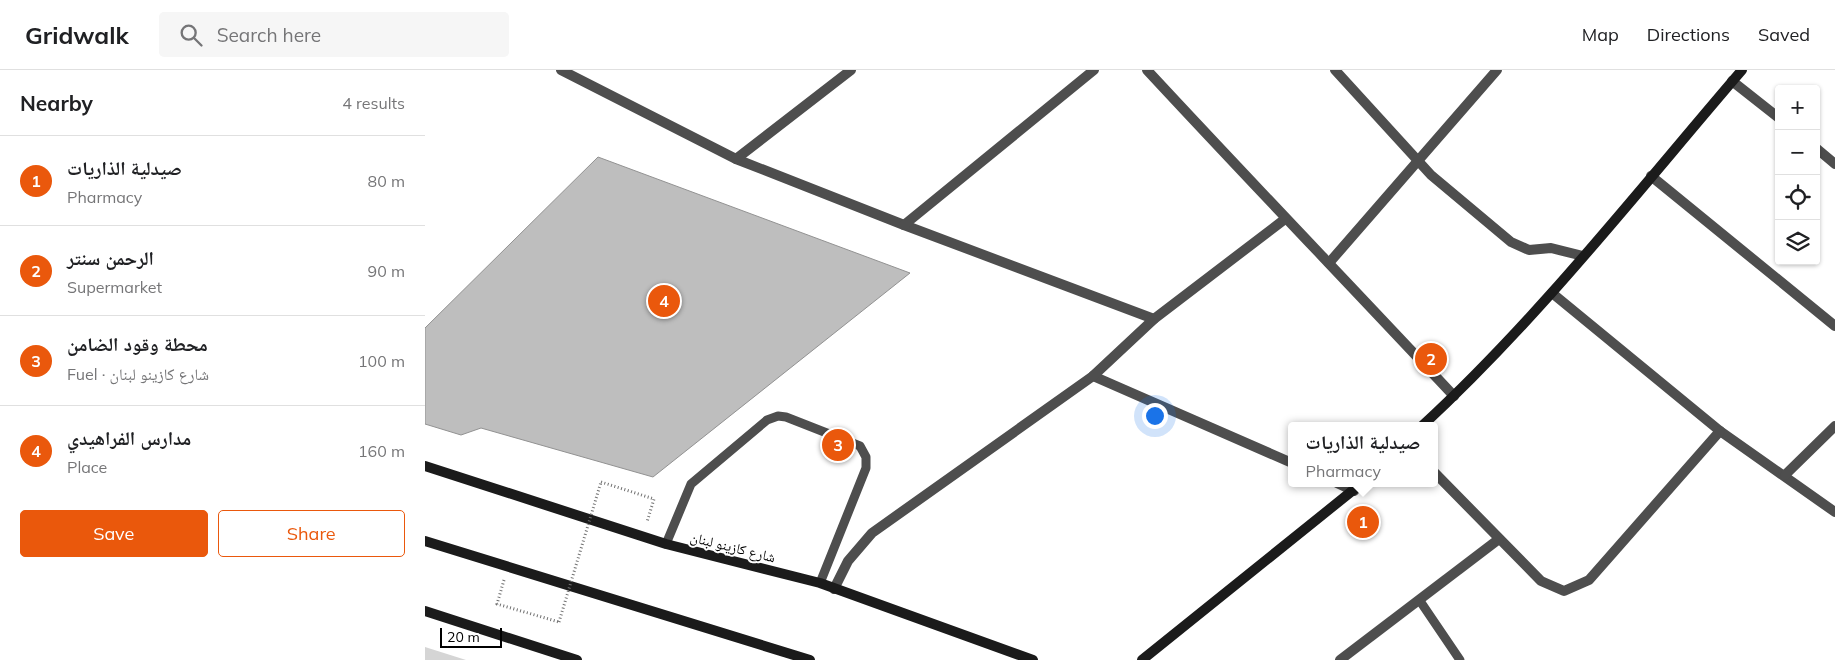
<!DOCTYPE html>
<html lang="en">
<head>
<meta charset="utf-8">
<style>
  body { margin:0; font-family:Mulish,"Noto Naskh Arabic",sans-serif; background:#f6f6f6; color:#202124 }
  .controls { position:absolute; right:15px; top:15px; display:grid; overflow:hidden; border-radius:5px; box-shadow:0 1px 4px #0004 }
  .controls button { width:45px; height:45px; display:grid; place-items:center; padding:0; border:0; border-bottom:1px solid #e0e0e0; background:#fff; color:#202124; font:25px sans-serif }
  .scale { position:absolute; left:15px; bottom:12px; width:62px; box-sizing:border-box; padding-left:5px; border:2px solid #000; border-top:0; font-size:14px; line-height:18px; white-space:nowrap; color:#000; -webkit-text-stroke:4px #fff; paint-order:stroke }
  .you { position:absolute; left:729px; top:345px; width:18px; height:18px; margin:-12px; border:4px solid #fff; border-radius:50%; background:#1a73e8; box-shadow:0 0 0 8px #1a73e833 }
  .badge { display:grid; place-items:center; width:32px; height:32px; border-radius:50%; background:#ea580c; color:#fff; font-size:16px; font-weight:700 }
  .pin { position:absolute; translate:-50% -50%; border:2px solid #fff; box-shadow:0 1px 5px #0006 }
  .popup { position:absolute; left:863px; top:352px; width:150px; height:65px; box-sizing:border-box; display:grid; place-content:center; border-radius:5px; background:#fff; filter:drop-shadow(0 1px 4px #0005); font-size:16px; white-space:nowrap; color:#757577 }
  .popup b { font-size:19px; color:#202124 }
  .popup::after { content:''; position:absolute; left:50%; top:100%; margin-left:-10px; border:10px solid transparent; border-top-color:#fff }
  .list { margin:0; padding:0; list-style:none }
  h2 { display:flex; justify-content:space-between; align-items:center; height:65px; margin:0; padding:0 20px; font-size:21px }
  h2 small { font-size:16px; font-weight:400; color:#757577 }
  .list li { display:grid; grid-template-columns:32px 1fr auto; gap:15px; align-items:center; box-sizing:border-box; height:90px; padding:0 20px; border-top:1px solid #e0e0e0 }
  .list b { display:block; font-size:19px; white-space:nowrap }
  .list p { margin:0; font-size:16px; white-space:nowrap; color:#757577 }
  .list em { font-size:16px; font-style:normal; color:#757577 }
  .actions { display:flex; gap:10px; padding:15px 20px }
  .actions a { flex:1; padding:11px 0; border:1px solid #ea580c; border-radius:5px; text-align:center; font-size:18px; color:#ea580c }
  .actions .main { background:#ea580c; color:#fff }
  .icon { flex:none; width:28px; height:28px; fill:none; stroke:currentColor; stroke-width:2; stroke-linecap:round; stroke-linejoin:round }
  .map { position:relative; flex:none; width:1410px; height:590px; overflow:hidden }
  header { display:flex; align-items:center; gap:30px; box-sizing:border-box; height:70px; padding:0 25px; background:#fff; border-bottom:1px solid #e0e0e0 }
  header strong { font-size:24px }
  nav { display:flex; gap:28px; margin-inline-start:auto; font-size:18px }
  .search { width:350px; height:45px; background:#f6f6f6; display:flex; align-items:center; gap:12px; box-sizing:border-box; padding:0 18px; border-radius:5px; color:#757577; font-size:19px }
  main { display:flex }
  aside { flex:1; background:#fff }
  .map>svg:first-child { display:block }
  .green { fill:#d5d5d5 }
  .building { fill:#bebebe; stroke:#929292 }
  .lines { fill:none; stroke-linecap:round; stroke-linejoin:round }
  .path { stroke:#707070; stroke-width:3; stroke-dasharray:1 2.5; stroke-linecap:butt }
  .lane { stroke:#4e4e4e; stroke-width:9 }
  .street { stroke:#4e4e4e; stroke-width:10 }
  .secondary { stroke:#1b1b1b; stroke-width:10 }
  .path-bridge { stroke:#707070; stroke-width:3; stroke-dasharray:1 2.5; stroke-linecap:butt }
  .labels { text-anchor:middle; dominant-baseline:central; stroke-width:4; stroke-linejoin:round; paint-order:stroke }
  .street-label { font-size:14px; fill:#000; stroke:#fff }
</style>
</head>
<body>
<header>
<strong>Gridwalk</strong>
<div class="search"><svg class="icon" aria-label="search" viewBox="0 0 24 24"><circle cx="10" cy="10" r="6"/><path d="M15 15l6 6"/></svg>Search here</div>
<nav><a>Map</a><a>Directions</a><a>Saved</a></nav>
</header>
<main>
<aside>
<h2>Nearby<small>4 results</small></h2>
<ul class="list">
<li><span class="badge">1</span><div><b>صيدلية الذاريات</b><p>Pharmacy</p></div><em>80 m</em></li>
<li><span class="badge">2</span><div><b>الرحمن سنتر</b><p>Supermarket</p></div><em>90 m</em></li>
<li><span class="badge">3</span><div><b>محطة وقود الضامن</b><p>Fuel · شارع كازينو لبنان</p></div><em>100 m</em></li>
<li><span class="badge">4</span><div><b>مدارس الفراهيدي</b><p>Place</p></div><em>160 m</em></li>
</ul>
<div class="actions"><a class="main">Save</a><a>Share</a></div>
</aside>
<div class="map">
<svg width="1410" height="590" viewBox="0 0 1410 590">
  <rect width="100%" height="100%" fill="#fff"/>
  <path class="green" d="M0,577l41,13h-41z"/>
  <path class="building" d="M173,87l312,116 -257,204 -172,-49 -20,7 -36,-11v-96z"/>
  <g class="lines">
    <g class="path">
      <path d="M176,412l53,17 -7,23"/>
      <path d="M79,510l-7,24 62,18"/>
    </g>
    <g class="lane">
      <path d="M241,474l25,-60 76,-64 11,-4 8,1 74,29 6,11v11l-46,115"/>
      <path d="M995,531l40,59"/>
    </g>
    <g class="street">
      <path d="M136,0l175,89 168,66 250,94"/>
      <path d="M722,0c102,110 205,217 307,326"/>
      <path d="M910,0l96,105 80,67 18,8 22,-2 32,8"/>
      <path d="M1307,11l47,37"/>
      <path d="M1391,78l19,16"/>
      <path d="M311,89l115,-89"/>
      <path d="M1226,106l184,150"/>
      <path d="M479,155l190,-155"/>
      <path d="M904,193l168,-193"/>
      <path d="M1127,223l168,138 115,81"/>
      <path d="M668,306l199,87"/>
      <path d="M1009,402l107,109 23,10 25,-11 131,-149"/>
      <path d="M1360,405l50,-49"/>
      <path d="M912,413l17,8"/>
      <path d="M409,519l14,-28 24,-28 221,-157 61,-57 131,-100"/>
      <path d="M915,590l159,-121"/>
    </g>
    <g class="secondary">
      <path d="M997,356c117,-108 216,-235 320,-356"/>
      <path d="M0,396l241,78 154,39 213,77"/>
      <path d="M0,471l385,119"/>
      <path d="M0,541l152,49"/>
      <path d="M717,590l220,-177"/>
    </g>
    <path class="path-bridge" d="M134,552l42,-140"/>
  </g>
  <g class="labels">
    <g class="street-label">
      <text transform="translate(308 477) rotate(14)">شارع كازينو لبنان</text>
    </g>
  </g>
</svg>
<div class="controls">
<button>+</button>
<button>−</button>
<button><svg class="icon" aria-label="locate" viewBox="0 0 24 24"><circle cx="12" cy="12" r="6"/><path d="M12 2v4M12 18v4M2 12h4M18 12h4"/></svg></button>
<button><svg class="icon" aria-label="layers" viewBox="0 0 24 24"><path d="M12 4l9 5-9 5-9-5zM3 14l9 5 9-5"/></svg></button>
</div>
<div class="scale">20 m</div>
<div class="you"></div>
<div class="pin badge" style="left:938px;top:452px">1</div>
<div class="popup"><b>صيدلية الذاريات</b>Pharmacy</div>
<div class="pin badge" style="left:1006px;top:289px">2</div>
<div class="pin badge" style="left:413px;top:375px">3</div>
<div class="pin badge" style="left:239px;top:231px">4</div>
</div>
</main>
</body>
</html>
